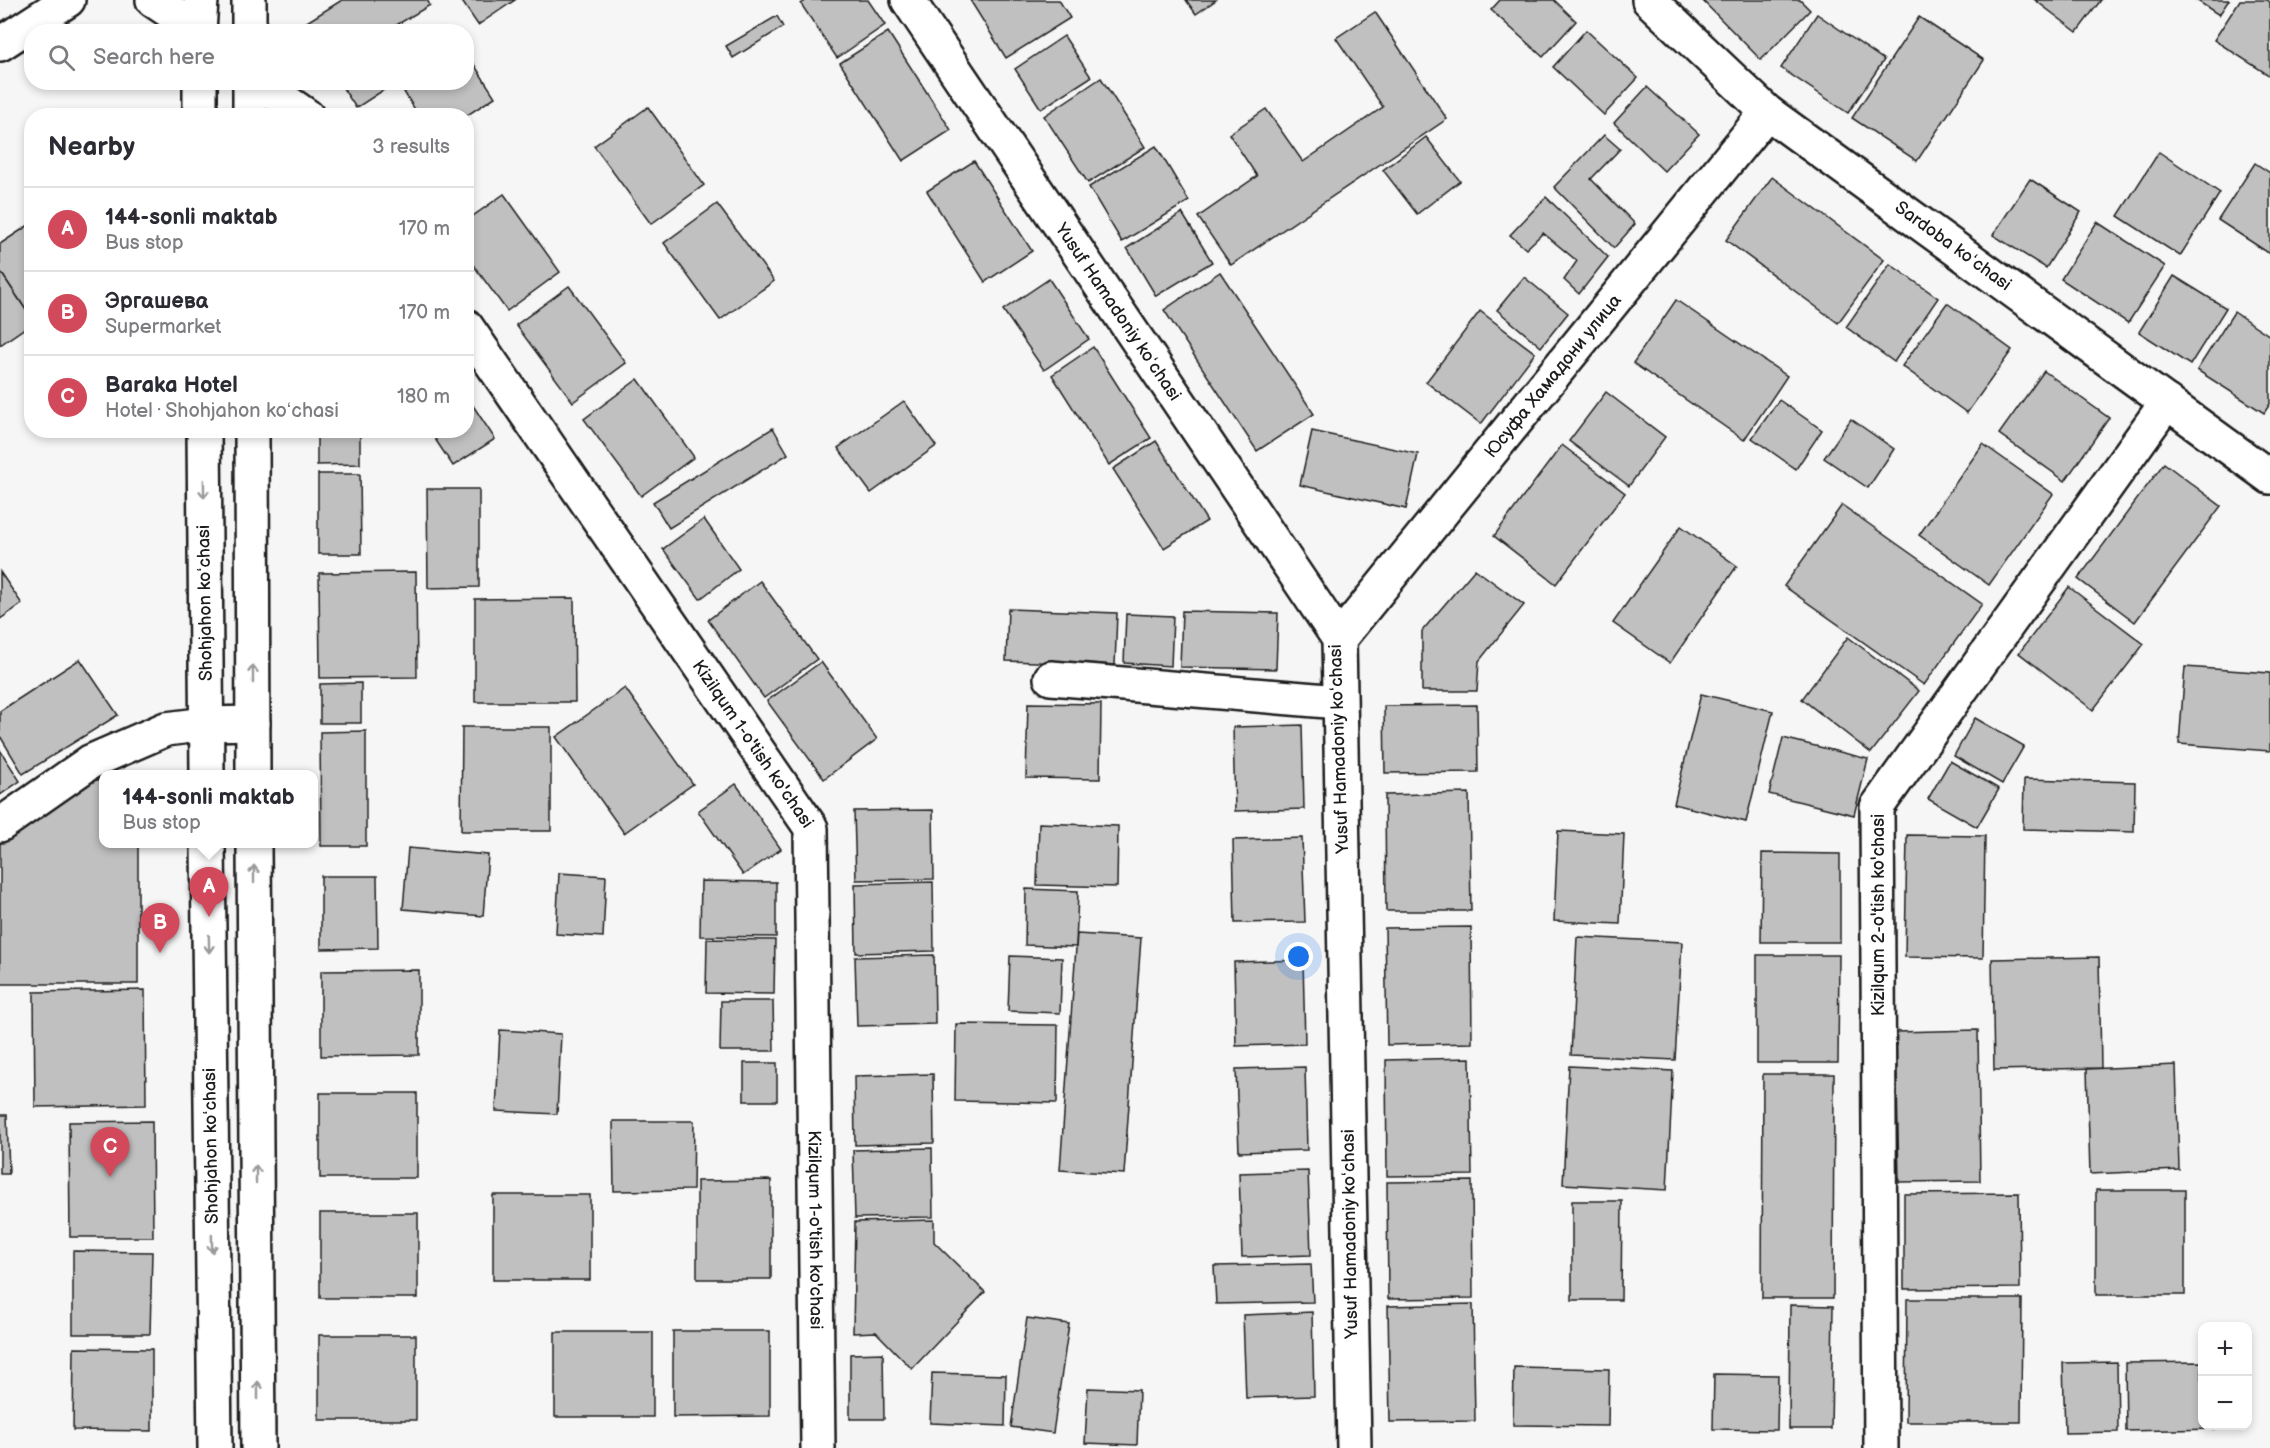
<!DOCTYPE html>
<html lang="en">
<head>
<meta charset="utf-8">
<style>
  body { margin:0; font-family:"Balsamiq Sans",sans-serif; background:#f2f2f3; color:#2b2b33 }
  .controls { position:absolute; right:18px; bottom:18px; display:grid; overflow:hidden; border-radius:12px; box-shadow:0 3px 9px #0003 }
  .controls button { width:54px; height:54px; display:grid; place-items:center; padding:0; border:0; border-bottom:2px solid #e1e1e2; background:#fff; color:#2b2b33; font:30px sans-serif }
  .you { position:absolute; left:1299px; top:957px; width:21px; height:21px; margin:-15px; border:4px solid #fff; border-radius:50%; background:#1a73e8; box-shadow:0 0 0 9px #1a73e833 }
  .badge { display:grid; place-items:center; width:39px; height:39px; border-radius:50%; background:#d1495b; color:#fff; font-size:20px; font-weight:700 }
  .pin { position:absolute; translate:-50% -50px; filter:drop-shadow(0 2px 3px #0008) }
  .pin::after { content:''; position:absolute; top:32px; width:21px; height:18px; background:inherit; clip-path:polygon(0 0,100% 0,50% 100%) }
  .popup { position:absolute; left:99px; top:770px; width:219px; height:78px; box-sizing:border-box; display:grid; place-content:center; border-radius:12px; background:#fff; filter:drop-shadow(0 2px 4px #0005); font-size:20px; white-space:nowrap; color:#7c7c81 }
  .popup b { font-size:22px; color:#2b2b33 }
  .popup::after { content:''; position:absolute; left:50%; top:100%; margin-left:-12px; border:12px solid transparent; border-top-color:#fff }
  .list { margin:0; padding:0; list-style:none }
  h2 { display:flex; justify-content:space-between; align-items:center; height:78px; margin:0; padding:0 24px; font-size:26px }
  h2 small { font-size:20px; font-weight:400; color:#7c7c81 }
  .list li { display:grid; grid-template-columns:39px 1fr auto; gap:18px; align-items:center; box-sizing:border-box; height:84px; padding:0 24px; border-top:2px solid #e1e1e2 }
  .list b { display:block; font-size:22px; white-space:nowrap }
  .list p { margin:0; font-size:20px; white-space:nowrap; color:#7c7c81 }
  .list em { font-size:20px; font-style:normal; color:#7c7c81 }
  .icon { flex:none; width:33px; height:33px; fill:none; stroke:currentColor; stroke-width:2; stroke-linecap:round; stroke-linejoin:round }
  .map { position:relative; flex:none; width:2270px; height:1448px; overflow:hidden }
  .search { position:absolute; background:#fff; box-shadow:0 3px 9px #0003; left:24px; top:24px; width:450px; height:66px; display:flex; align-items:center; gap:15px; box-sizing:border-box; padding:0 21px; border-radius:24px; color:#7c7c81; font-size:22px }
  .panel { position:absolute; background:#fff; box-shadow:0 3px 9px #0003; left:24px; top:108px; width:450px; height:330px; border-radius:24px }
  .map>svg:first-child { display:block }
  .building { fill:#c0c0c0; stroke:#1c1c1c; stroke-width:1.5 }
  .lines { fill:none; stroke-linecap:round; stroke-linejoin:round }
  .street-casing { stroke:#1c1c1c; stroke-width:38 }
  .secondary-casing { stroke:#1c1c1c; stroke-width:38 }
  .primary-casing { stroke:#1c1c1c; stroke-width:38 }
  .path { stroke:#1c1c1c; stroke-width:4; stroke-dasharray:4.5 4.5; stroke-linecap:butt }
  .street { stroke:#fff; stroke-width:33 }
  .secondary { stroke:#fff; stroke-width:33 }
  .primary { stroke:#fff; stroke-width:33 }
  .oneway { stroke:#999 }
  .labels { text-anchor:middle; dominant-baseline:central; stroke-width:4.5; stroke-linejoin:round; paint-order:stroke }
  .street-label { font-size:18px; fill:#1c1c1c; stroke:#fff }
</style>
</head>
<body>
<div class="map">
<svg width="2270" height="1448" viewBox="0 0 2270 1448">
  <rect width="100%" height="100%" fill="#f6f6f6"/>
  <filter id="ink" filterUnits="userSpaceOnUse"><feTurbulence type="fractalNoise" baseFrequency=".0167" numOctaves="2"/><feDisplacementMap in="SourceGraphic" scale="12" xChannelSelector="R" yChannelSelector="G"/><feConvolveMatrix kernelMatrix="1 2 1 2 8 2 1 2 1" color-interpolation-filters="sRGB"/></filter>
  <g filter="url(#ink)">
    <g class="building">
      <path d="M342,0h85l3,5 -45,27h-79l-4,-7z"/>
      <path d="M461,0h54l-37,25z"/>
      <path d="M807,0h61l17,25 -48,33 -36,-54z"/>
      <path d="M970,0h89l11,18 -64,40z"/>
      <path d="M1186,0h30l-20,14z"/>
      <path d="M1500,0h54l22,21 -33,36 -52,-47z"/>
      <path d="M1702,0h98l10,10 -49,50z"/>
      <path d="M2035,0h66l-24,32z"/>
      <path d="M2196,0h33l-10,15z"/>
      <path d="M2240,0h27l3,2v74l-56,-36z"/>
      <path d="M1375,12l72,107 -216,146 -33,-48 59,-41 -28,-42 37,-25 37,53 80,-55 -47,-69z"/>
      <path d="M1817,14l67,46 -36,53 -67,-45z"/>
      <path d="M777,16l6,11 -50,31 -7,-12z"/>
      <path d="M1919,17l65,43 -67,101 -65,-43z"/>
      <path d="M1586,30l52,48 -34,37 -51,-48z"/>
      <path d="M888,32l63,98 -48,31 -63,-98z"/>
      <path d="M1064,36l27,41 -50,32 -26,-40z"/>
      <path d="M466,52l29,45 -29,19h-47l-15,-24 16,-10h46z"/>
      <path d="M1101,78l44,69 -57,36 -44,-67z"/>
      <path d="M339,82h57l-40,26z"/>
      <path d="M1647,87l52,47 -35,37 -50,-48z"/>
      <path d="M648,107l56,78 -53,39 -57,-78z"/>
      <path d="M1604,135l16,14 -29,30 44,45 -21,24 -60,-61z"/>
      <path d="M1426,137l34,44 -43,33 -34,-44z"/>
      <path d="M1156,146l33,55 -67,41 -33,-55z"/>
      <path d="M2159,152l61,41 -40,63 -62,-40z"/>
      <path d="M974,161l58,90 -47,31 -58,-91z"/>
      <path d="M2255,163l15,10v81l-52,-34z"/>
      <path d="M1772,177l112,83 -46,63 -112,-83z"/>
      <path d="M2030,179l51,33 -35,56 -53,-33z"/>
      <path d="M504,194l56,78 -53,39 -41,-56v-34z"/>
      <path d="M1546,197l62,60 -29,37 -15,-14 13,-19 -34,-28 -17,16 -16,-14z"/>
      <path d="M717,204l57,77 -54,39 -56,-77z"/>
      <path d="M1182,213l30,49 -56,34 -29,-48z"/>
      <path d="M2097,222l68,44 -37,57 -67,-44z"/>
      <path d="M32,223v96l-32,-48v-27z"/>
      <path d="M1890,264l48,34 -44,64 -48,-35z"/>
      <path d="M0,271l32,48v4l-32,22z"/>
      <path d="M1220,272l94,142 -57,37 -93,-141z"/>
      <path d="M2174,276l52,32 -36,57 -51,-33z"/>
      <path d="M1524,277l44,36 -27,34 -44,-37z"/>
      <path d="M1049,279l40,60 -45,31 -41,-60z"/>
      <path d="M569,286l57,77 -53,39 -57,-77z"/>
      <path d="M1676,300l111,76 -43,64 -111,-77z"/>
      <path d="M1947,303l65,47 -45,63 -65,-47z"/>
      <path d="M1480,311l55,42 -54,71 -55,-42z"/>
      <path d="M2234,312l36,24v68l-6,9 -67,-43z"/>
      <path d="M1093,347l58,91 -42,27 -57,-90z"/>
      <path d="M2044,371l65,47 -44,63 -66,-47z"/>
      <path d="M638,379l56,78 -53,39 -57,-77z"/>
      <path d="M1606,392l59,45 -36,49 -60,-45z"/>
      <path d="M466,395l29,44 -42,27 -24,-36h37z"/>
      <path d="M1779,400l43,30 -26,39 -44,-31z"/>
      <path d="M904,401l32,45 -65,47 -33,-45z"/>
      <path d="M1851,419l43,30 -26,39 -44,-30z"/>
      <path d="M773,428l15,26 -119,74 -16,-26z"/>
      <path d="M317,430h43v34l-43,1z"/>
      <path d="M1312,431l106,23 -12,55 -106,-24z"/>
      <path d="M1156,441l51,80 -43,27 -51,-79z"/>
      <path d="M1983,444l70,50 -64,91 -70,-50z"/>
      <path d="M1562,445l63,48 -69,91 -62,-48z"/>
      <path d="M2164,463l57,43 -86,116 -57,-43z"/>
      <path d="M318,474h42l1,80h-43z"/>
      <path d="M427,489h52v98l-51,1z"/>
      <path d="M1842,505l140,99 -58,81 -140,-99z"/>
      <path d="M704,519l35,50 -39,30 -37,-50z"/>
      <path d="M1681,526l56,40 -67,97 -57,-40z"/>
      <path d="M1475,569l49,36 -45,56 -2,30h-55v-60z"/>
      <path d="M0,572l22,32 -22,15z"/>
      <path d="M416,572l1,105 -97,1 -1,-105z"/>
      <path d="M760,581l57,78 -53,39 -56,-78z"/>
      <path d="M2069,587l75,57 -51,66 -74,-57z"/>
      <path d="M574,598l1,104h-100v-103z"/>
      <path d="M1008,609l109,4 -2,52 -109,-4z"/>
      <path d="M1182,611l96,2 -2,56 -96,-2z"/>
      <path d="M1126,614l47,2 -2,50 -47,-3z"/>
      <path d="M1848,637l71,54 -48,62 -69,-54z"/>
      <path d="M80,659l38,56 -95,59 -23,-38v-25z"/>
      <path d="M821,662l56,77 -53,40 -57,-78z"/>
      <path d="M2185,667l85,6v78l-91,-7z"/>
      <path d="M361,683v40h-41v-39z"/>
      <path d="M625,688l68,96 -69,49 -68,-96z"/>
      <path d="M1701,694l72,17 -27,111 -72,-18z"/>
      <path d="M1028,703l73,1 -1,75 -74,-1z"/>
      <path d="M1477,705l1,67 -93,1 -1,-67z"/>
      <path d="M1975,718l49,28 -22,38 -48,-28z"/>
      <path d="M1302,725l2,84 -69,2 -2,-84z"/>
      <path d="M462,727h89v104h-90z"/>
      <path d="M366,731v115h-45l-1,-114z"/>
      <path d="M1783,738l85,21 -14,56 -85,-21z"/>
      <path d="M0,750l20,31 -20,14z"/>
      <path d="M1950,761l49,28 -22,38 -49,-28z"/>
      <path d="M2024,779l111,3 -1,50 -111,-3z"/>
      <path d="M94,780h10v64h34v140h-138v-146z"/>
      <path d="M736,784l45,65 -38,26 -45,-64z"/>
      <path d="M1469,793l2,118h-85l-1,-116z"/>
      <path d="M933,810l1,69 -78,1 -2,-69z"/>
      <path d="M1039,823l79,3 -1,61 -80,-2z"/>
      <path d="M1558,831l66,3 -4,90 -66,-3z"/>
      <path d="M1907,835l78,1 -2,122 -78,-1z"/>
      <path d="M1302,838l3,84 -70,1 -2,-83z"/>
      <path d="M408,848l80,7 -5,61 -80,-7z"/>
      <path d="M1762,853l78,1v88h-79z"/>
      <path d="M559,873l47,3 -3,61 -47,-3z"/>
      <path d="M321,876h56l1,72 -57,1z"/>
      <path d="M701,881l75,1v55l-76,-1z"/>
      <path d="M933,882l1,69 -78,2 -1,-69z"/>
      <path d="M1026,889l52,2 -2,56 -51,-2z"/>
      <path d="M1471,927l1,116 -85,2 -2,-117z"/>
      <path d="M1077,934l64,4 -17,236 -64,-4z"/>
      <path d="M1577,937l105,5 -7,118 -104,-5z"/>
      <path d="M707,939l68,1 -1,54 -68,-1z"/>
      <path d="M934,955l1,69 -78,2 -2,-69z"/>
      <path d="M1757,955h82l-1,108h-81z"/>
      <path d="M1010,956l52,2 -2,55 -52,-2z"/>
      <path d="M2099,957l2,111 -107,2 -2,-111z"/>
      <path d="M1303,960l2,84 -69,2 -2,-84z"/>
      <path d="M419,970v85l-98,1v-85z"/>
      <path d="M145,990l1,115 -111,2 -1,-115z"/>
      <path d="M721,1001h52l1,50h-54z"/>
      <path d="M956,1024l102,1 -1,78 -102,-2z"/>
      <path d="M500,1030l61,4 -4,80 -61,-3z"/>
      <path d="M1978,1030l2,151 -81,1 -3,-150z"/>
      <path d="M1470,1058l2,117 -85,1 -1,-116z"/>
      <rect x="744" y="1063" width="33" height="38"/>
      <path d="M2176,1065l3,105 -89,4 -3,-105z"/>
      <path d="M1569,1066l104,5 -6,119 -104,-6z"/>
      <path d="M1305,1067l2,83 -68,2 -3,-83z"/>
      <path d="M933,1074l1,69 -79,2 -1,-69z"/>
      <path d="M1763,1074h71l-1,224h-71z"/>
      <rect x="320" y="1093" width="97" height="85"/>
      <path d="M0,1115h7l2,59h-9z"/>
      <path d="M152,1121l1,116h-83l-1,-115z"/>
      <path d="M613,1121h81l-1,69 -79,1z"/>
      <path d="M932,1148l1,69 -78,1 -2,-68z"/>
      <path d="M1308,1171l3,84 -69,2 -3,-84z"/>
      <path d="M771,1180v99h-74v-98z"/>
      <path d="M1472,1181l1,117 -85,1 -1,-117z"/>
      <rect x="2096" y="1190" width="89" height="105"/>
      <path d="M2019,1193l1,95 -116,1v-95z"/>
      <rect x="493" y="1195" width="97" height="85"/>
      <path d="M1572,1201h50l-1,99h-49z"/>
      <rect x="320" y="1213" width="98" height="85"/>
      <path d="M934,1220v22l51,50 -73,77 -36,-37 -23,1 2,-111z"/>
      <path d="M73,1251l79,1 -2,82h-77z"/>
      <path d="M1311,1264l2,38 -97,2 -2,-38z"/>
      <path d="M1907,1299h115l-1,123h-115z"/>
      <path d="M1473,1304l2,117 -85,1 -2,-116z"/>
      <path d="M1790,1305l43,1 -2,123h-42z"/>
      <path d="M1312,1312l2,84 -68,2 -3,-83z"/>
      <path d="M1027,1318l42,6 -16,109 -42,-6z"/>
      <path d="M673,1331h97v85l-97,1z"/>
      <rect x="555" y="1332" width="98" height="85"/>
      <rect x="319" y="1335" width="97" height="85"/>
      <path d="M74,1348l78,1v82l-79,-1z"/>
      <path d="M883,1353l1,66h-34v-65z"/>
      <path d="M2117,1362l1,70 -53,1 -2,-70z"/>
      <path d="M2202,1362v64h13v3l-89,2 -1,-68z"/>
      <path d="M1514,1367l95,2 -1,57 -95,-1z"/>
      <path d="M932,1373l74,2 -1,51 -75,-3z"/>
      <path d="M1714,1374l64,1 -1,55 -64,-1z"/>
      <path d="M1088,1388l51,2 -2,55 -52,-2z"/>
    </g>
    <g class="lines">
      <g class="street-casing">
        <g id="street">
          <path d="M908,0l431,639 15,809"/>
          <path d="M1649,0l118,112 503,365"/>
          <path d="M258,82l49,34"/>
          <path id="s1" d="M466,326l345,502 7,620"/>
          <path id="s2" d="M1339,639l428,-527"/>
          <path d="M1051,678l288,24"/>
          <path d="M0,825l90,-63 76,-33 41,-5 46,-1"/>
          <path d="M1881,1448l-4,-641 290,-405"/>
        </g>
      </g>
      <g class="secondary-casing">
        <g id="secondary">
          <path d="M249,0v32"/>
          <path d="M199,32l2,-32"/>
          <path d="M200,82v34"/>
          <path d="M250,82v34"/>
          <path d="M204,430l3,344"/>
          <path d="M252,430l1,344"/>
          <path d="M208,844l7,604"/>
          <path d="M254,844l4,604"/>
        </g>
      </g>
      <g class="primary-casing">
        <g id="primary">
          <path d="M153,0l46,31"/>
          <path d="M0,44l68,-44"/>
        </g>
      </g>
      <path class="path" d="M112,27l3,5"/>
      <use href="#street" class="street"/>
      <use href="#secondary" class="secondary"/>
      <use href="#primary" class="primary"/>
    </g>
    <defs><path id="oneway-shaft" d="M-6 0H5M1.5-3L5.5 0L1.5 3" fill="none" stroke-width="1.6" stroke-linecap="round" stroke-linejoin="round" transform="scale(1.5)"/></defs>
    <g class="oneway">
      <use href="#oneway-shaft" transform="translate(204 489) rotate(89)"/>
      <use href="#oneway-shaft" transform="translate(253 674) rotate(-90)"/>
      <use href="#oneway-shaft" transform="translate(254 874) rotate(-90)"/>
      <use href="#oneway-shaft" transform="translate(209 944) rotate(89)"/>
      <use href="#oneway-shaft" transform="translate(256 1174) rotate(-90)"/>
      <use href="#oneway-shaft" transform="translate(212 1244) rotate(89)"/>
      <use href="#oneway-shaft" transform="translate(258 1390) rotate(-90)"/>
    </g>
  </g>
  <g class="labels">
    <g class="street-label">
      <text transform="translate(1953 246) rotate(36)">Sardoba koʻchasi</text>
      <text transform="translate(1118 312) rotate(56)">Yusuf Hamadoniy koʻchasi</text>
      <text stroke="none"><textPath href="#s2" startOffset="339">Юсуфа Хамадони улица</textPath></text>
      <text transform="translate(205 603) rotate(-91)">Shohjahon koʻchasi</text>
      <text stroke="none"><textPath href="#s1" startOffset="507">Kizilqum 1-o'tish ko'chasi</textPath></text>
      <text transform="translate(1339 749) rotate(-92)">Yusuf Hamadoniy koʻchasi</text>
      <text transform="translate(1878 915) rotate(-90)">Kizilqum 2-o'tish ko'chasi</text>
      <text transform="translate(211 1146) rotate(-91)">Shohjahon koʻchasi</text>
      <text stroke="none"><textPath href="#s1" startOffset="1011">Kizilqum 1-o'tish ko'chasi</textPath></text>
      <text transform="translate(1350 1234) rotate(-91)">Yusuf Hamadoniy koʻchasi</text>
    </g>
  </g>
</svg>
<div class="controls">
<button>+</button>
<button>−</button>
</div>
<div class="you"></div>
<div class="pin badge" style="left:209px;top:917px">A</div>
<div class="popup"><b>144-sonli maktab</b>Bus stop</div>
<div class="pin badge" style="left:160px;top:953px">B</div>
<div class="pin badge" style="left:110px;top:1177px">C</div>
<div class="search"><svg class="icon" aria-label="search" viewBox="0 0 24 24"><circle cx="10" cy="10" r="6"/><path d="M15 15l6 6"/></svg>Search here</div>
<section class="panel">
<h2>Nearby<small>3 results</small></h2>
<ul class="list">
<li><span class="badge">A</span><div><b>144-sonli maktab</b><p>Bus stop</p></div><em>170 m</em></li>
<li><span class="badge">B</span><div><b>Эргашева</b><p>Supermarket</p></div><em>170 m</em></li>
<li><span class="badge">C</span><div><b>Baraka Hotel</b><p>Hotel · Shohjahon koʻchasi</p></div><em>180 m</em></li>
</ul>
</section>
</div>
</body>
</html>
